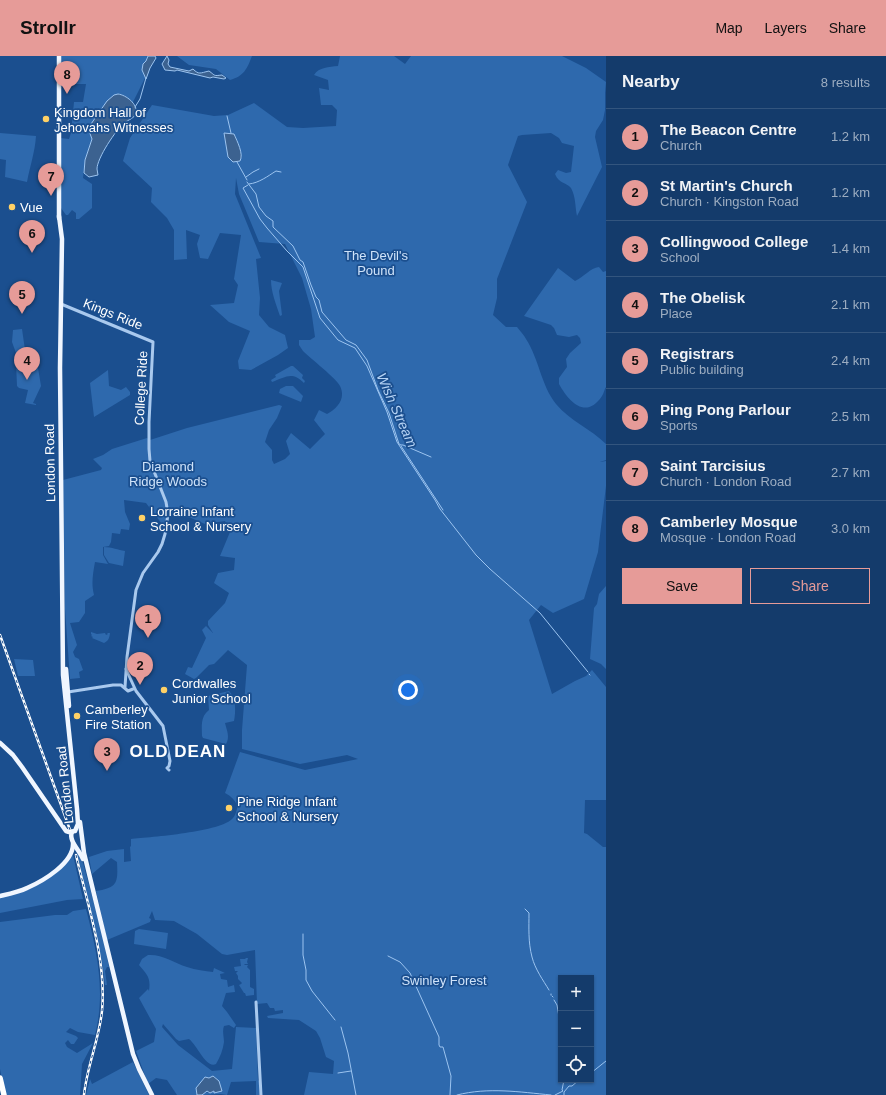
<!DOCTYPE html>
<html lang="en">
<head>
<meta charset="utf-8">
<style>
  body { margin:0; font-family:Arial,sans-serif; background:#1d4271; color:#f1f3f6 }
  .controls { position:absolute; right:12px; bottom:12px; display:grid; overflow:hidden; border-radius:0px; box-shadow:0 1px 3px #0004 }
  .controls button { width:36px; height:36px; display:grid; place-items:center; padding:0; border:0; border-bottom:1px solid #33557e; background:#143b6b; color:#f1f3f6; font:20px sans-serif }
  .you { position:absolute; left:408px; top:634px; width:14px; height:14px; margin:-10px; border:3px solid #fff; border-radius:50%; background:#1a73e8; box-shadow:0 0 0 6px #1a73e833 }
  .badge { display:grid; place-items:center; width:26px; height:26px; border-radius:50%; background:#e69b98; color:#111; font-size:13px; font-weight:700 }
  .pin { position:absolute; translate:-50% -33px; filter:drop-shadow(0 1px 2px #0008) }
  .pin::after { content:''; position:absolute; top:21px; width:14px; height:12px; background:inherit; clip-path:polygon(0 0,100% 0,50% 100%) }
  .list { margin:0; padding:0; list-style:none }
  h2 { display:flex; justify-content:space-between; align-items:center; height:52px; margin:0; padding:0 16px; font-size:17px }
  h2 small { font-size:13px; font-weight:400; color:#9dadc1 }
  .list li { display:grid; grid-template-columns:26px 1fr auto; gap:12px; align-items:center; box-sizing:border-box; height:56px; padding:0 16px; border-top:1px solid #33557e }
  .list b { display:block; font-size:15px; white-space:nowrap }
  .list p { margin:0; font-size:13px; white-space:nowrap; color:#9dadc1 }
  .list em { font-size:13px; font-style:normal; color:#9dadc1 }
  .actions { display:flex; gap:8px; padding:12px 16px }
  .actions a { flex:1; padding:9px 0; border:1px solid #e69b98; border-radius:0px; text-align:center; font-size:14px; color:#e69b98 }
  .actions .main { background:#e69b98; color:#111 }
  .icon { flex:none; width:22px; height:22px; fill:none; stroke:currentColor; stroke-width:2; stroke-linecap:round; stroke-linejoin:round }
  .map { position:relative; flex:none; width:606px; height:1039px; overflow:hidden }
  header { display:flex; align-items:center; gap:24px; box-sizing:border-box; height:56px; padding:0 20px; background:#e69b98; color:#111 }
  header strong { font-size:19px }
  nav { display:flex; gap:22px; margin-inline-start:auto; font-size:14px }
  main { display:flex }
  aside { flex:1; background:#143b6b }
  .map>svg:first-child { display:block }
  .green { fill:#2e69ad; fill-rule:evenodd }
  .water { fill:#3c6290; stroke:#9cc4f0 }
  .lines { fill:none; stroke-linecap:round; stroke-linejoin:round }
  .stream { stroke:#9cc4f0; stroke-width:1 }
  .minor { stroke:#a9c9ee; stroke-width:3 }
  .major { stroke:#f0f6ff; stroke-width:4.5 }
  .highway { stroke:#fff; stroke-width:5.5 }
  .rail-casing { stroke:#fff; stroke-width:2.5 }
  .rail { stroke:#1b4f8f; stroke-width:1; stroke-dasharray:3; stroke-linecap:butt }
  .poi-dot { fill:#ffd166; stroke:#1b4f8f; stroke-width:1.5 }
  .labels { text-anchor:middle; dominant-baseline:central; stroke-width:3.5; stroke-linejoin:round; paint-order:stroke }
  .poi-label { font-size:13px; fill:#fff; stroke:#1b4f8f; text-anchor:start }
  .park-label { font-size:13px; fill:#cfe3fa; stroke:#1b4f8f }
  .street-label { font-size:13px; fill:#fff; stroke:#1b4f8f }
  .water-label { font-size:14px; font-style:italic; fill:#b5d3f5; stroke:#1b4f8f }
  .district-label { font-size:17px; font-weight:bold; letter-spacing:1px; fill:#fff; stroke:#1b4f8f }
</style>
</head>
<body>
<header>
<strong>Strollr</strong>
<nav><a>Map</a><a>Layers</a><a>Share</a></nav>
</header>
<main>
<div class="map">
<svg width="606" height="1039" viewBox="0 0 606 1039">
  <rect width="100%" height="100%" fill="#1b4f8f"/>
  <g class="green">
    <path d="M61,0h86l-1,5 -3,3 -1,6 4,6 -14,28 -7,-8 -11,-1 -11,12 -13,21 2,11 -7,21 -2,18 9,6v24l-13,11h-3v-6l-4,-3 -4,5h-2l-5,-7 -1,-70 9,1 2,-6 3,-31h9l3,-18h-22l-1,3 -3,1z"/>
    <path d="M177,0h75c-5,13 -8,20 -22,24l-14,-11 -27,-4z"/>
    <path d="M340,0h54l11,8 6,-8h151l24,12 20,14 -1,11v17l-2,10 -7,11 -1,6 7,30 -25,49c-2,-9 -1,-19 -6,-28 -5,-6 -12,-4 -16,-14l3,-4 8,3 5,-1 3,-26 -12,-3 -3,-5 -8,-5 -29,2 -4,1 -10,29 19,37 -30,77v19l-4,17 13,12h11c3,4 7,8 9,12 13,20 15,46 30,65 14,17 35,25 50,40v16l-6,2 6,-1v25l-8,66 -14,47 -31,14 -12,-8 -12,15 23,74 23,-13 11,-5 6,-6 14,17v113h-21l-1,33 3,1 16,13h3v248h-302l5,-23 24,2 1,-13 -8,-4 -6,-19 -4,-7 -17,-11 -31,-2 -1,-2 16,-3v-3l-8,1 -1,-3h-4l-3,-5 -10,1 -2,-54 -28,5 -5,-1 -25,-20 -23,-13 -19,-1 -3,-9 -3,7 2,1 -1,3 -43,18 -11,-49c22,-3 22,-9 21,-29l-6,-4 -19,16 -3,-17 18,-6 17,-2v13l7,-1 -1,-14 1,-1v-7c20,-2 91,-7 102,-21 2,-2 3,-6 4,-9 1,-7 -6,-13 -12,-16l15,-41 65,18 53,-11 -11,-4 -47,9 -58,-15v-19l5,-65 -19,-15 -14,14 -5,1 -13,13 -2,1 -9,-5 3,-7 4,1 14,-30 -4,-8 4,-4 7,7 -5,-8v-4l17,-18 4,-10 -15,-10 4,-10 16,-3 1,-12 -15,-2 10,-24 -5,-11 -20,3 -14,-6 -24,-5 -2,15 -19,-25 -22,-3 1,12 5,12 -1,6 -8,-1 -1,5 -8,-1 -1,9 -2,4 -6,1v8l5,9 -13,-2c-2,11 -4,22 -1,33l-9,6v12l-6,9 -9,1 7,22 -4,7 2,5 4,2 4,11 -4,2 1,6 -10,1 -5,-70 -2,-129 38,-10 1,-2 -9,-9 10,-4 9,-6 35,-11 3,2 37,-12 92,-23 3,1 -5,12 -8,12 -4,12 7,8v10l2,4 11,-5 5,-5 -4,-13 5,-8 19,16 15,-15 -11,-14 5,-10 8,4c11,-6 19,-16 13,-28 -3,-7 -30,-28 -37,-35l-4,-6v-5h11l5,-3 -4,-28 -9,-31 -17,-34 -26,-2 -20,-48 -3,-16 -1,16 26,64 -5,1 4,39 -1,17 10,12 16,8 3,13 -10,7 -27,15 -12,-1 -1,-8 12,-30 -21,-9 -19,-17 24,-2 4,-18 -4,-6 7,-44 -21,-2 -12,26 -8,-1 -3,-14 3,-9 -14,-5 1,29 -13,1v-30l-7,-12 -16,-16 1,-14 -29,-27 7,-23 22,-33 62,11 14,-1 26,-12 33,24 16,1 33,-2 1,-16 -5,-5h-11l-2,-17 10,2 -1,-10 -14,-5c5,-8 15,-8 24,-9zM224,79l12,4 6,19 -14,-1 -1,-10zM561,922h30v102h-30z"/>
    <path d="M0,77l36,3c-1,16 -6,30 -9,46l-22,-5 1,-17 -6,-1z"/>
    <path d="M599,211l4,5 3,-1v116c-2,3 -2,6 -4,9 -16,24 -33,6 -43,-12v-6l8,-11 -1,-8 4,-6 11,-10 -1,-5 -3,-3 -8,2 -12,-2 -3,-7 -3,-3 -27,-9 34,-48 17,13c9,-4 15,-13 24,-14z"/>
    <path d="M271,224l11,3 -3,8 3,24 -2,1c-4,-12 -9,-24 -9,-36z"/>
    <path d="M22,273l3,21 -9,3 -4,-11 1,-12z"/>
    <path d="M16,307h4v5l2,2 16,-2 3,18 -8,17 3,1v1l-11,-2 3,-13 -9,-2 -2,-2z"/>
    <path d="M291,310h2l10,9 -1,3 3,3 -1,2c-12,-12 -18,-6 -32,-1l-1,-2 5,-3 -1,-2z"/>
    <path d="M108,314l1,16 12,4 5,-3 4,5v3l-36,22 -4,-34z"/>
    <path d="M286,330h7l10,10 -2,6 -22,-9 1,-4z"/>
    <path d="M104,491c8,0 14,3 21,4l-2,15 -14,-3 -5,-8z"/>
    <path d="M606,530v83l-5,-5 -11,-5 4,-51 3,-4 2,-10z"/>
    <path d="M110,575c0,5 -1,10 -6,12l-12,-5 1,-1 -2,-1 1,-1 -1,-1v-2l6,2 8,-1 1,2 2,-1 -1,-1h3z"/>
    <path d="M14,603l19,1 2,16h-17z"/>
    <path d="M229,635c7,6 7,21 5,30l-9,2c2,8 5,14 1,21l-23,-6 -1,-2c0,-10 -2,-19 7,-26l-1,-14z"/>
    <path d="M78,797l5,10 18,65 8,39h-2l-2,4 2,14h-2l-2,-16 -4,-22 -22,-93z"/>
    <path d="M73,799l10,44 -16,1 -67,13v-15l19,-6 41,-22 10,-14z"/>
    <path d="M86,853c11,42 20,83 9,126l-17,-3 -8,-4 -4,4 10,4 2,2 -4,6h-3l-3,-4 -3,3 2,4 10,6 16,-10 -11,21 -2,31h-75l-5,-26v-147l55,-7h12l6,-4z"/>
    <path d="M139,873l29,4 -2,16 -32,-5 1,-13z"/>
    <path d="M148,899c14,-1 26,8 39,12 9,3 18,4 26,5l1,-4 11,5 -5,1 1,5 6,1 1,7 6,-2 1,7 -9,1 -4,13 5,6 9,13 -2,3 -5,-3 -5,1c-2,5 0,11 0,16 -1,8 -4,15 -8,22 -10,5 -18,-18 -27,-25l-10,2 -3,-2 -13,-15 -1,3 16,18 34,26 20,-2 4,-42 20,1 2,52 1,1 1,14h-4v-14l-25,1 -4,13 -6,-1 -19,1 3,-3 5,1 4,-2 1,2 6,-4 -3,-9 -5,-4 -4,2 -4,-1 -9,14 1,4h-20l-10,-15 -11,-2 -8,6 -12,-33 18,-9 2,-13 -17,-31 9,-9 1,2c2,-14 -2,-16 -10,-26l3,-6z"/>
    <path d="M246,902h2l-1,4 1,2h-3l-1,1h4l-1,2 3,3v17l4,2v6l-8,1 -1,-3h-1l-5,-8 2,-1 1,-1 -4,-4v-3l-2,-3 2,-2h-3l-1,-4 7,-1 -1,-7h5z"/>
    <path d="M133,1006l16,33h-63l4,-16 2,5z"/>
  </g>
  <g class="water">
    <path d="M148,0h7l1,2 -6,10 -4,11 -4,-9 1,-6 3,-3z"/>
    <path d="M167,0l2,4 -1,4 2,3 19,4 4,-2c6,6 7,4 16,2 7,5 4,5 13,4l4,3 -2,1 -11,-2 -3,1 -33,-8 -2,1 -10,-1 -3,-6z"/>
    <path d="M118,38c8,1 20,10 18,19 -1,5 -8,7 -12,10 -8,7 -27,35 -27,46 0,2 1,4 1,6l-9,2 -5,-4 1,-13 7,-21 -3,-8 2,-7 16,-23 7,-6z"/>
    <path d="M224,77l10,1c3,7 10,20 6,27l-7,1 -5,-5z"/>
    <path d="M213,1020l6,5 3,10 -8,2v-2l-4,2 -3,-2 -5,4h-5l-1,-7 9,-11 4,1z"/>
  </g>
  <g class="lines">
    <g class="stream">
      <path d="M135,51l5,-8 6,-21"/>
      <path d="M227,60l4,17"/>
      <path d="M237,106l10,18"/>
      <path d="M246,121l7,-5 6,-3"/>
      <path d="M247,126l9,12 3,13 7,9 7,5v6l20,19 7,14 3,2 8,23 5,12 3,3 3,12 24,28 10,5 11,15 11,30 11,23 10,31 2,1h2l28,12"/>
      <path d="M249,128c10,-1 19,-8 27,-13l5,1"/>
      <path d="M248,129l-5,3 17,31 7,9 20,23 16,16 17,51 18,22 17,8 12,18 20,46 10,30 38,58 5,9 36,46 14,14 50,44 48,59"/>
      <path d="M401,390l42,64"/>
      <path d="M589,618l1,1"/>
      <path d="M525,853l4,4c0,14 -1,29 3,44 3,12 11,23 17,33"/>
      <path d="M303,878v21l3,15v10l6,11 23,29"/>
      <path d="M388,900l12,6 10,11 29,64v8l1,2h3l8,29 -1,19"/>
      <path d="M551,938v1"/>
      <path d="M552,940l1,1"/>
      <path d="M554,944l3,5 4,24"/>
      <path d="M341,971l7,26 8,42"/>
      <path d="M338,1017l13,-2"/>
      <path d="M591,1017l15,-12"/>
      <path d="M457,1039c31,-8 63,-3 94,0"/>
      <path d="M555,1039l8,-4 -1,-1 2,-10"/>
      <path d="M564,1039v-3l5,-6h3l7,-6"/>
    </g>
    <g class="minor">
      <path d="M61,248l92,38 -4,80v27l1,12 16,41 2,12 -3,20 -3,10 -4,8 -15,21 -7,17 -9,67 -2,30"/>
      <path d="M126,613l10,22 27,35 7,35 -1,5 -2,2 2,2"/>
      <path d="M68,636l45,-7h8l7,6 5,-2"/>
      <path d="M256,946l5,93"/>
    </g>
    <g class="major">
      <path d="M59,162v-162"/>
      <path d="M66,613l3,37"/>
      <path d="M0,687l13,12 9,12 44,64 3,1 6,-1 3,-7 -1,-15 -14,-134 -3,-307 2,-129 -3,-23"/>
      <path d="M80,766l4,31 49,201 6,15 13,26"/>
      <path d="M72,776c-4,8 8,19 11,27"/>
      <path d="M0,840c9,-2 19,-4 27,-8 16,-7 47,-25 46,-45"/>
    </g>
    <path class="highway" d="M0,1022l4,17"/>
    <g class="rail-casing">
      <g id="rail">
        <path d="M0,579l70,195"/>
        <path d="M76,799c11,48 31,106 26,156 -3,29 -15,55 -18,84"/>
      </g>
    </g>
    <use href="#rail" class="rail"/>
  </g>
  <g class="poi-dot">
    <circle cx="46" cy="63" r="4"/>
    <circle cx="12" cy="151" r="4"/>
    <circle cx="142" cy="462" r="4"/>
    <circle cx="164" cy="634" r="4"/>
    <circle cx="77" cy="660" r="4"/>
    <circle cx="229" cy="752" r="4"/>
  </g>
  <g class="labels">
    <g class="poi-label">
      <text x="54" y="56">Kingdom Hall of<tspan x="54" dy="15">Jehovahs Witnesses</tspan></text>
      <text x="20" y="151">Vue</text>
      <text x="150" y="455">Lorraine Infant<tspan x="150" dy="15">School &amp; Nursery</tspan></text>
      <text x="172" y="627">Cordwalles<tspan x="172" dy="15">Junior School</tspan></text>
      <text x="85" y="653">Camberley<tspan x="85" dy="15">Fire Station</tspan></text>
      <text x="237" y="745">Pine Ridge Infant<tspan x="237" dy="15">School &amp; Nursery</tspan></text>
    </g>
    <g class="park-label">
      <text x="376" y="199">The Devil's<tspan x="376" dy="15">Pound</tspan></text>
      <text x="168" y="410">Diamond<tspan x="168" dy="15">Ridge Woods</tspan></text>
      <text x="444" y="924">Swinley Forest</text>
    </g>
    <g class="street-label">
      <text transform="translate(113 258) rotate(22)">Kings Ride</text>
      <text transform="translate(141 332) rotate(-87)">College Ride</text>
      <text transform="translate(50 407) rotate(-91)">London Road</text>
      <text transform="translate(65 729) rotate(-96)">London Road</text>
    </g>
    <g class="water-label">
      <text transform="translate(397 354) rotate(66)">Wish Stream</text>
    </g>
    <g class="district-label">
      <text x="178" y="695">OLD DEAN</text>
    </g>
  </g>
</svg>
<div class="controls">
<button>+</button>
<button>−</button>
<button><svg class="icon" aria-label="locate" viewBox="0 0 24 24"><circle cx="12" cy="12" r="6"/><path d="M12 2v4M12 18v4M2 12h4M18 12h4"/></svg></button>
</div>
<div class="you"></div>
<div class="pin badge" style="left:148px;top:582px">1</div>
<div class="pin badge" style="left:140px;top:629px">2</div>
<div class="pin badge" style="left:107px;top:715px">3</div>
<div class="pin badge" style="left:27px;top:324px">4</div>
<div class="pin badge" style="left:22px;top:258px">5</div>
<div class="pin badge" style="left:32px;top:197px">6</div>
<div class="pin badge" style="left:51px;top:140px">7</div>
<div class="pin badge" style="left:67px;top:38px">8</div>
</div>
<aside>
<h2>Nearby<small>8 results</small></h2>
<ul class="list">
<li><span class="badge">1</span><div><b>The Beacon Centre</b><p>Church</p></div><em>1.2 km</em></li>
<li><span class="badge">2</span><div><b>St Martin's Church</b><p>Church · Kingston Road</p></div><em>1.2 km</em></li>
<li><span class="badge">3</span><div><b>Collingwood College</b><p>School</p></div><em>1.4 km</em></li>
<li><span class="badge">4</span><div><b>The Obelisk</b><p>Place</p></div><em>2.1 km</em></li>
<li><span class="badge">5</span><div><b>Registrars</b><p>Public building</p></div><em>2.4 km</em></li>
<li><span class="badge">6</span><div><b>Ping Pong Parlour</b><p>Sports</p></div><em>2.5 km</em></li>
<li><span class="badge">7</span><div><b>Saint Tarcisius</b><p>Church · London Road</p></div><em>2.7 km</em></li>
<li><span class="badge">8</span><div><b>Camberley Mosque</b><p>Mosque · London Road</p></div><em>3.0 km</em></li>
</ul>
<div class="actions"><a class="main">Save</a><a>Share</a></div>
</aside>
</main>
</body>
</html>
